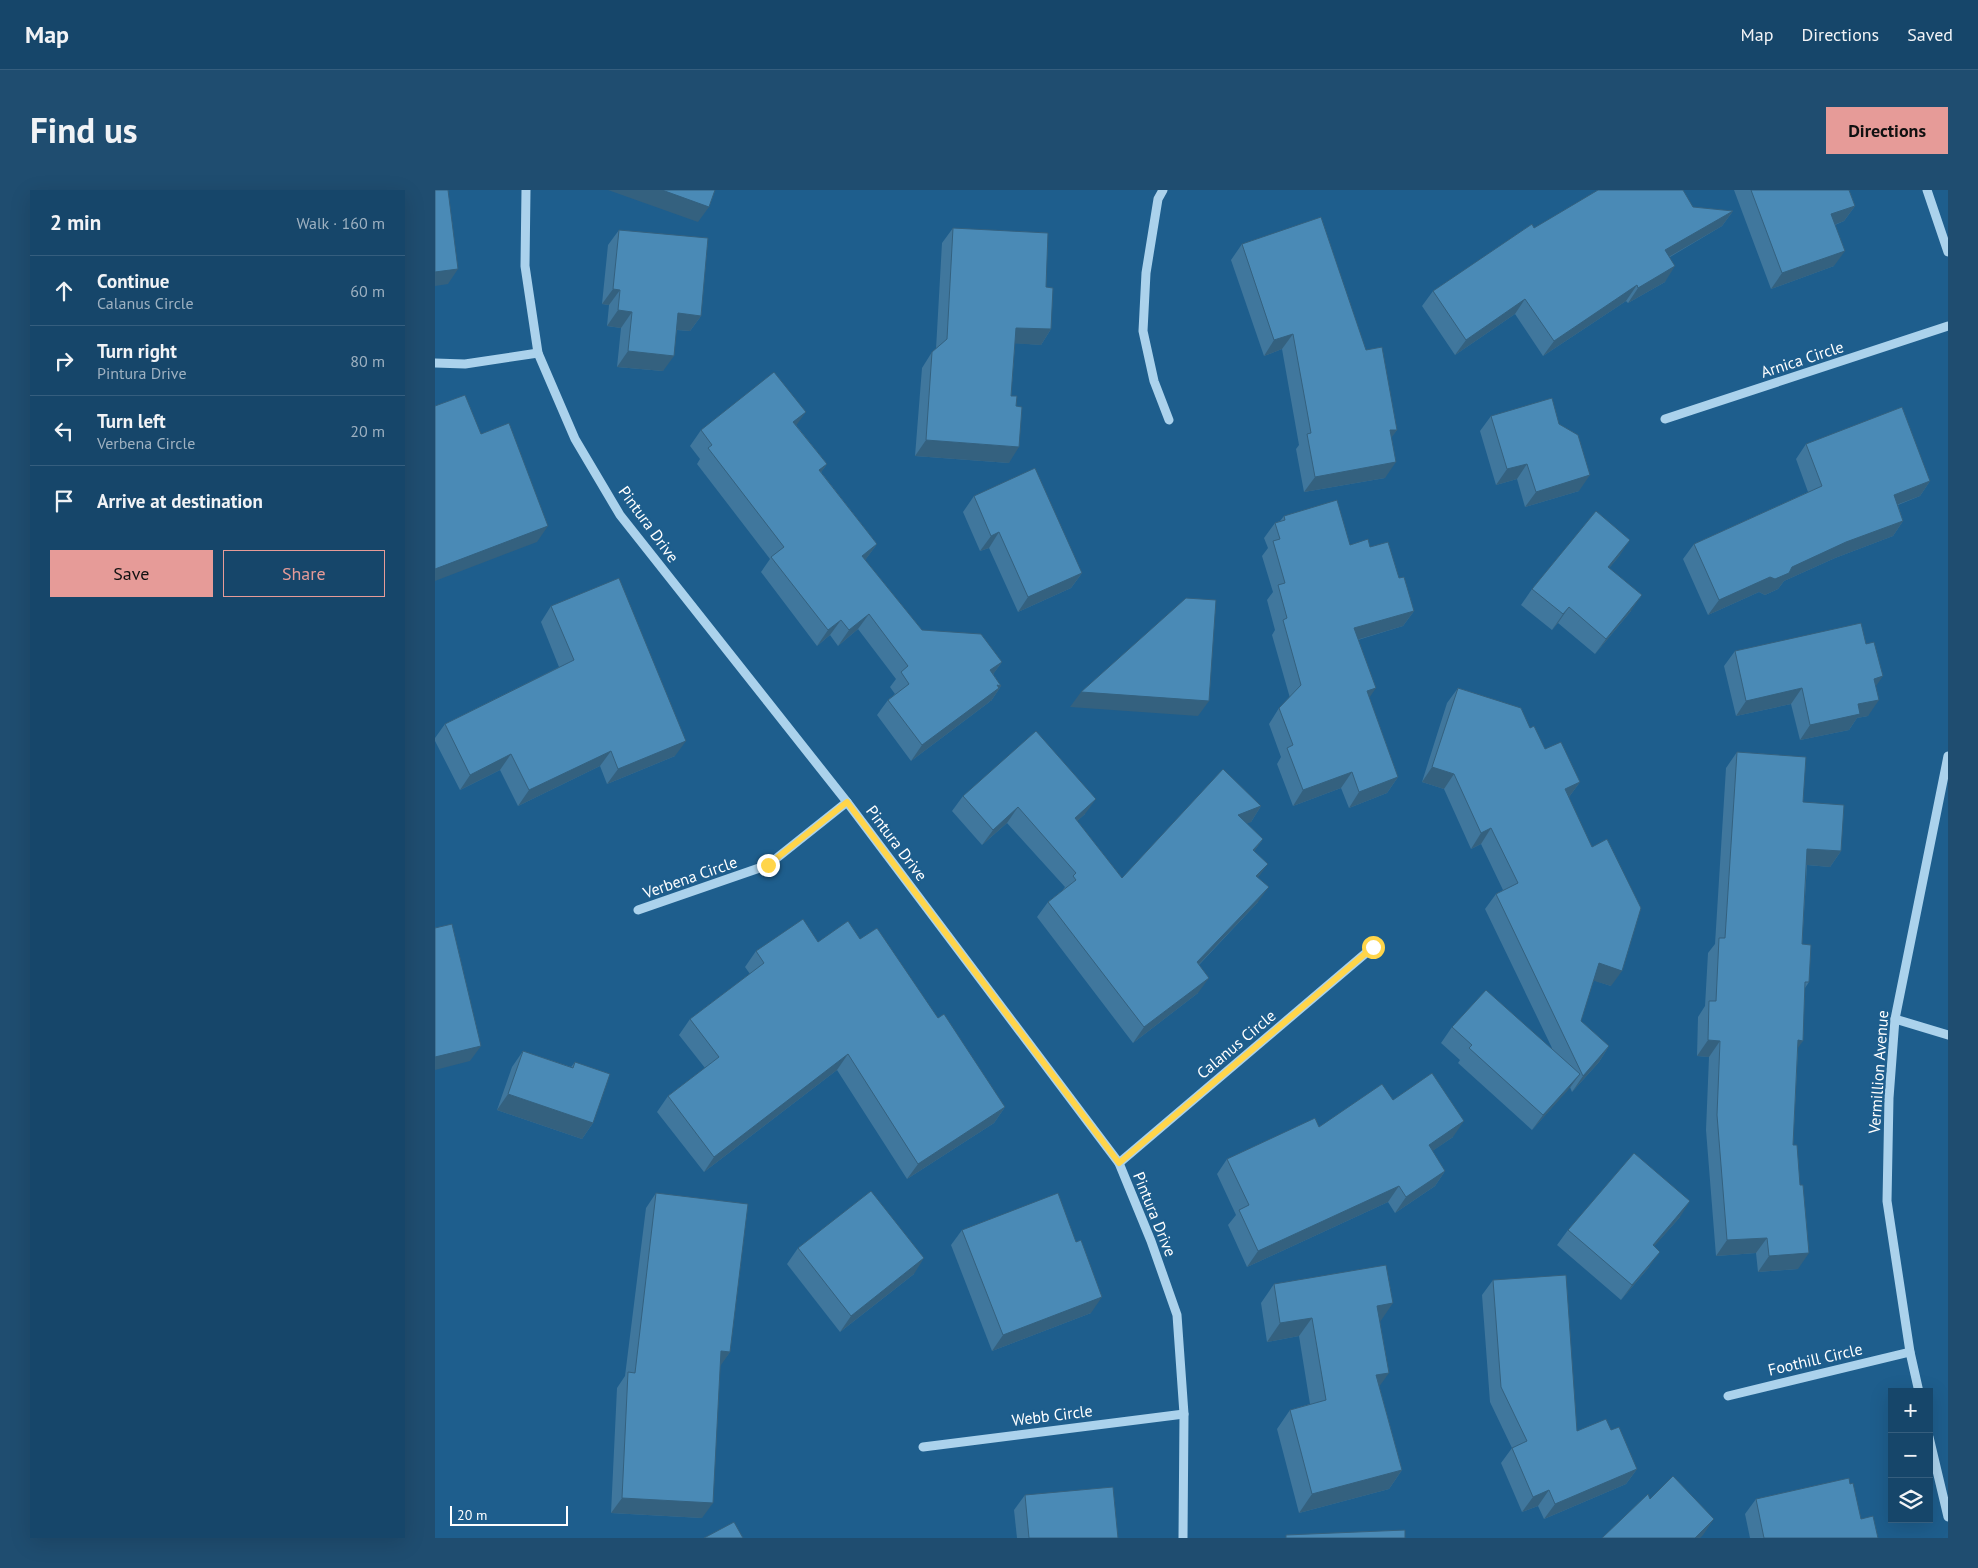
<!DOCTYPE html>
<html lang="en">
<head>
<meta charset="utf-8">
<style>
  body { margin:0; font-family:"PT Sans",sans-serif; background:#1f4d70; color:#f1f3f6 }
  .controls { position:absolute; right:15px; bottom:15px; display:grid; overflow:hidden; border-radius:0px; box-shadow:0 5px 20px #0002 }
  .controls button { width:45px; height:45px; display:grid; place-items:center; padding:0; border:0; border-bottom:1px solid #355e7e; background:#16466a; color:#f1f3f6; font:25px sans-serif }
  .scale { position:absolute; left:15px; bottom:12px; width:118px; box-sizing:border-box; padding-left:5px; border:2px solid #fff; border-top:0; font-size:14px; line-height:18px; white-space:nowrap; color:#fff; -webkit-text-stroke:4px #1e5e8d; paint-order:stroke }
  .stop { position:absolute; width:15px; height:15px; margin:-11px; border:4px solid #ffd54a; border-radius:50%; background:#fff }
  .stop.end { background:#ffd54a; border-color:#fff; box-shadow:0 1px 5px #0008 }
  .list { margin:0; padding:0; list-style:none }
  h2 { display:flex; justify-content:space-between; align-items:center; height:65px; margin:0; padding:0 20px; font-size:21px }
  h2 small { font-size:16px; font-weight:400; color:#9eb1c1 }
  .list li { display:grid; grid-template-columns:32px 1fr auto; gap:15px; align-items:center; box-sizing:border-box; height:70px; padding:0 20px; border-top:1px solid #355e7e }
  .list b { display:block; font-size:19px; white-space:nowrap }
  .list p { margin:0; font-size:16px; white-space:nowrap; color:#9eb1c1 }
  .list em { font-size:16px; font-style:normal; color:#9eb1c1 }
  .actions { display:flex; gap:10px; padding:15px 20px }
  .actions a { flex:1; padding:11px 0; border:1px solid #e69b98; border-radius:0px; text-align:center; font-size:18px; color:#e69b98 }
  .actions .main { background:#e69b98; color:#111 }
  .icon { flex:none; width:28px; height:28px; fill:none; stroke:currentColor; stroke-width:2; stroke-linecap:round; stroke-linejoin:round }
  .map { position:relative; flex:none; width:1513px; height:1348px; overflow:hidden; border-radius:0px }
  header { display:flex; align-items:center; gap:30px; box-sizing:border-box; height:70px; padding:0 25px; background:#16466a; border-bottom:1px solid #355e7e }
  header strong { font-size:24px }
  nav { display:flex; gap:28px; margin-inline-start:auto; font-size:18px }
  .intro { display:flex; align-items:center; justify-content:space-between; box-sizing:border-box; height:120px; padding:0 30px }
  h1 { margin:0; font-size:35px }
  .button { padding:12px 22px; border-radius:0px; background:#e69b98; color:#111; font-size:18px; font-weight:700 }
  main { display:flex; gap:30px; padding:0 30px }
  aside { flex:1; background:#16466a; border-radius:0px; box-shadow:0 5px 20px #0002 }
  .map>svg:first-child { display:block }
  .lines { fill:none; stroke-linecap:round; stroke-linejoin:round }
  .minor { stroke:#abd2ec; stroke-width:9 }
  .wall { fill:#40779d }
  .shaded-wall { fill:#34617f }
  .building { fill:#4a8ab6; stroke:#34617f }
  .route { stroke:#ffd54a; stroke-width:6 }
  .labels { text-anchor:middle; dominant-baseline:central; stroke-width:4.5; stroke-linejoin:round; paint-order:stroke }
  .street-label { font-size:16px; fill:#fff; stroke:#1e5e8d }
</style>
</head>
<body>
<header>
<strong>Map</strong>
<nav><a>Map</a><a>Directions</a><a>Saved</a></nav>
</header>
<div class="intro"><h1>Find us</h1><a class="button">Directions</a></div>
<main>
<aside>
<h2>2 min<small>Walk · 160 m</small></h2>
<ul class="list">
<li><svg class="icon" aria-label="ahead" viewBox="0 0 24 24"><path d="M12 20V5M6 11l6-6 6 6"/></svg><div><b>Continue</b><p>Calanus Circle</p></div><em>60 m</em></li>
<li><svg class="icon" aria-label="right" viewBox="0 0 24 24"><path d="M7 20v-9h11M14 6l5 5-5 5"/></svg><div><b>Turn right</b><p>Pintura Drive</p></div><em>80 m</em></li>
<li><svg class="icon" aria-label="left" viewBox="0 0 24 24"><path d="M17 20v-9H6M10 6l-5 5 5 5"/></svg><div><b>Turn left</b><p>Verbena Circle</p></div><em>20 m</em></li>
<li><svg class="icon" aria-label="arrive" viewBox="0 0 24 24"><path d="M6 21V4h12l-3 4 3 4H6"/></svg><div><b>Arrive at destination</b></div></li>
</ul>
<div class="actions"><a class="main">Save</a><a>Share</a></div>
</aside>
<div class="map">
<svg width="1513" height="1348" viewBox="0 0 1513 1348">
  <rect width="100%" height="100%" fill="#1e5e8d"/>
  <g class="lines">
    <g class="minor">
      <path d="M91,0l-1,76 13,87 37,86 45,76 227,287 272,361 32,78 26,74 7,99 -1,124"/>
      <path d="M728,0l-5,9 -12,74 -3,58 11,50 15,39"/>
      <path d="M1492,0l21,62"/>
      <path d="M0,173l30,1 73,-11"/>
      <path d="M1230,229l283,-93"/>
      <path d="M203,720l130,-45 79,-63"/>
      <path d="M1460,829l53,16"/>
      <path d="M684,973l254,-216"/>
      <path d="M1484,1202l-9,-40 -23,-151 2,-103 6,-79 53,-263"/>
      <path d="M1293,1206l182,-44"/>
      <path d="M1494,1247l19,80"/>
      <path d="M488,1257l261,-33"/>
    </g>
  </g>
  <g class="wall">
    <path d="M1299,0h115l6,16 -11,15 -9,4 -1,41 -63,23z"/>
    <path d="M1258,17l40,4 -11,15 -52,31 -5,25 -37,21 -2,-2 -83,55 -28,-42 -60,41 -33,-49 11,-15 101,-63z"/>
    <path d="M518,38l93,59 5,42 -10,16 -26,-2 -4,53 5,10 -7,57 -94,-7 7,-88 10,-16 4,-3 6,-106z"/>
    <path d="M184,40l82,86 -11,15 -13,-1 -14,41 -46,-4 4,-39 -14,-2 2,-21 -7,-1 6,-59z"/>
    <path d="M807,54l124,106 31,80 -6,7 -6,41 -81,14 -8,-43 3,-4 -17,-96 -18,7 -33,-96z"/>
    <path d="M1056,226l88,75 -54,16 -8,-28 -21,6 -16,-54z"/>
    <path d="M361,235l31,39 -6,8 56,72 -12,16 57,70 80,32 -9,12 8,12 -10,15h-1l-2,2 -77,58 -34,-46 11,-15 7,-6 -5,-7 6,-8 -38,-50 -20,17 -8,-11 -13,11 -56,-74 9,-13 -73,-95 3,-5 -10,-13 11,-16z"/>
    <path d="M1371,254l124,37 -10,15 -22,9 5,16 -10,15 -58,22 -51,23 -6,8 -13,6 -6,-3 -51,23 -25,-56 11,-15 114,-52 -12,-33z"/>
    <path d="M539,306l108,77 -11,15 -53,24 -29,-64 -9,3 -17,-39z"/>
    <path d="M849,326l66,29 20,2 29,31 15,33 -11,15 -45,14 11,57 29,80 -11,16 -38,15 -8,-20 -48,18 -16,-42 4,-7 -12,-33 10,-16 11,-10 -18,-63 3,-5 -8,-30 6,-8 -11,-36 6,-8 -4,-10 11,-15 5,-2z"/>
    <path d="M1185,365l-11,13 22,43 -36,43 -37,-31 -6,7 -31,-25 11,-16z"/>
    <path d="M116,416l124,150 -68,28 -7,-18 -82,40 -18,-36 -40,20 -25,-49v-3l10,-14 114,-57 -18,-45z"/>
    <path d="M1300,461l141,36 -8,29 -11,2 -8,12 -49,10 -9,-36 -55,12 -12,-50z"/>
    <path d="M1023,498l72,40 15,21 35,33 -11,15 42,189 -18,-6 -12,41 28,25 -10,16 -27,30 -2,-5 -38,43 -74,-67 2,-3 -19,-17 11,-16 100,21 -67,-139 11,-15 7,-4 -22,-46 -10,5 -27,-60 -22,-7 25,-79z"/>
    <path d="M1302,562l66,50 38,49 -11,16 -23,-2 -5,79 7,38 -4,6 -7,60 -5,97 5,124 -40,3 -2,-19 -40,3 -10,-126 3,-73 -12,-1 1,-39 7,-11 3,-53 7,-9 11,-176z"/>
    <path d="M528,606l122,18 -8,7 45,57 139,-72 -10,16 -5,1 17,16 -9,12 4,26v25l-59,63 -1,28 -65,50 -96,-126 11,-15 14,-11 3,-4 -58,-64 -25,22 -30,-34z"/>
    <path d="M425,749l78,79 67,89 -11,16 -87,56 -70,-109 -133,102 -47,-60 11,-16 37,-28 -26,-33 11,-16 60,-45 -5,-7 11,-16 62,-9z"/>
    <path d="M88,861l48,16 4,-5 18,61 -11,16 -85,-29 15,-43z"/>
    <path d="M958,910l60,37 -21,14 13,20 -10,15 -40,27 -7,-11 -141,65 -19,-42 8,-10 -19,-41 10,-15z"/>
    <path d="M221,1003l74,159 -10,13 -18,153 -91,-5 6,-125 8,-12 21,-168z"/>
    <path d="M1245,1027l-26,29 -5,21 -28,33 -64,-55 11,-15z"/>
    <path d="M527,1040l114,12 15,71 -99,38 -41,-106z"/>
    <path d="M363,1058l116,26 -74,58 -53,-68z"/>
    <path d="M1058,1090l84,151 34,-1 26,39 -11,15 -82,35 -6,-13 -16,6 -21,-49 11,-15 -22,-46 -8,-107z"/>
    <path d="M839,1094l106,37 -1,65 23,84 -13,19 -90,24 -22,-84 13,-19 20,-6 -11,-68 -32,6 -6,-39z"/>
    <path d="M590,1305l93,43h-101l-3,-28z"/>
    <path d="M1321,1309l105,20 17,19h-128l-5,-24z"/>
  </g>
  <g class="shaded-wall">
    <path d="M173,0h54l47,17 -11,15z"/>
    <path d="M1420,16l-11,15 -23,9 10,-16z"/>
    <path d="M1298,21l-11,15 -67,39 10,-15z"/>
    <path d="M1410,61l-11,15 -63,23 11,-16z"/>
    <path d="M1240,76l-10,16 -37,21 10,-15z"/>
    <path d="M23,79l-10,15 -13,2v-14z"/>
    <path d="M1202,95l-11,16 -83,55 11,-15z"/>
    <path d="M178,99l7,1 -11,15 -7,-1z"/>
    <path d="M1090,109l-10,15 -60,41 11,-15z"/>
    <path d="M183,120l14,2 -11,16 -14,-2z"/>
    <path d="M243,123l23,3 -11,15 -22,-2z"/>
    <path d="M581,138l35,1 -10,16 -36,-2z"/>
    <path d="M858,144l-11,15 -18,7 10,-16z"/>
    <path d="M193,161l46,5 -11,15 -46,-4z"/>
    <path d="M371,222l-11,15 -2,-5z"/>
    <path d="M955,240h7l-11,15z"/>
    <path d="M491,250l93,7 -10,16 -94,-7z"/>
    <path d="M961,272l-11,16 -81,14 11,-15z"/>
    <path d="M392,274l-11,15 3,-9z"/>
    <path d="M1092,274l-10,15 -21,6 11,-16z"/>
    <path d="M1155,285l-11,16 -54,16 11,-15z"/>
    <path d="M1495,291l-10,15 -37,14 11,-15z"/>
    <path d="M1468,331l-10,15 -58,22 -51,23 -6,8 -13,6 -6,-3 -51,23 11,-15 127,-58z"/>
    <path d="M113,336l-11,16 -102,39v-12z"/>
    <path d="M564,342l-10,16 -9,3 11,-15z"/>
    <path d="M1195,350l-10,15 -23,28 11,-16z"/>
    <path d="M442,354l-11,15 -15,12 11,-15z"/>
    <path d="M647,383l-11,15 -53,24 10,-15z"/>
    <path d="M1207,405l-11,16 -36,43 11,-15z"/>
    <path d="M1134,417l-11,16 -6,7 11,-16z"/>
    <path d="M979,421l-11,15 -60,18 11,-16z"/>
    <path d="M434,424l-11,15 -20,17 11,-16z"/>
    <path d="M406,430l-11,15 -13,11 11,-16z"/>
    <path d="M567,472l-11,15 -1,-7z"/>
    <path d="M1448,486l-11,16 2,-13z"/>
    <path d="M562,495l4,1 -10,15h-1l-2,2 -77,58 11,-16z"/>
    <path d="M941,498l-11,16 2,-13z"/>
    <path d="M1367,498l-11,16 -55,12 10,-15z"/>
    <path d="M646,502l128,9 -11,15 -128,-9z"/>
    <path d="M1444,510l-11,16 -11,2 -8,12 -49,10 10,-15 48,-21z"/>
    <path d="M251,551l-11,15 -68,28 11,-15z"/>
    <path d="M176,561l-11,15 -82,40 11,-16z"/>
    <path d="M76,564l-11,16 -40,20 10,-15z"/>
    <path d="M997,577l22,7 -10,15 -22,-7z"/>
    <path d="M917,582l-11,16 -48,18 10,-16z"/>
    <path d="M963,587l-11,16 -38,15 10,-16z"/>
    <path d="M1145,592l-11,15 -4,-8z"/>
    <path d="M661,609l-11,15 -21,19 11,-15z"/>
    <path d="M826,616l-10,16 -24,9 11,-16z"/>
    <path d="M583,617l-11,16 -25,22 11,-15z"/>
    <path d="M1056,638l-10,16 -10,5 10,-16z"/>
    <path d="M828,649l-11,15 1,-4z"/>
    <path d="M1372,659l34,2 -11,16 -33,-3z"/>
    <path d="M833,674l-11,15 -1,-3z"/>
    <path d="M834,697l-11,15 -72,76 11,-16z"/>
    <path d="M1164,773l23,8 -11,15 -23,-7z"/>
    <path d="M774,788l-11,15 -65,50 11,-16z"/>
    <path d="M1273,850l12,1 -11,16 -12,-1z"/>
    <path d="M1363,850l5,1 -11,15z"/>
    <path d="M46,856l-11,15 -35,9v-13z"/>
    <path d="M1174,856l-10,16 -27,30 11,-16z"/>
    <path d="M413,864l-11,16 -133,102 10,-15z"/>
    <path d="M1145,884l-11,15 -37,41 11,-15z"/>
    <path d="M73,904l85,29 -11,16 -85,-29z"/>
    <path d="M570,917l-11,16 -87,56 11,-15z"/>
    <path d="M1029,931l-11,16 -35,24 11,-16z"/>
    <path d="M1010,981l-10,15 -40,27 11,-16z"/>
    <path d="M964,996l-11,16 -141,65 11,-16z"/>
    <path d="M1255,1011l-10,16 -38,43 11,-15z"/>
    <path d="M1332,1048l-11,15 -40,3 11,-16z"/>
    <path d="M1225,1062l-11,15 -28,33 11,-15z"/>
    <path d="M1374,1063l-11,16 -40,3 11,-16z"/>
    <path d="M489,1068l-10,16 -74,58 11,-16z"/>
    <path d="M667,1107l-11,16 -99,38 11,-16z"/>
    <path d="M958,1113l-13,19 -3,-16z"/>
    <path d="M877,1128l-13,18 -32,6 13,-19z"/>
    <path d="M286,1161l9,1 -11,16z"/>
    <path d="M954,1183l-13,18v-16z"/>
    <path d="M1202,1279l-11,15 -82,35 11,-15z"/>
    <path d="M967,1280l-13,19 -90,24 13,-19z"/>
    <path d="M1114,1300l-11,16 -16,6 11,-15z"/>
    <path d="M187,1308l91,5 -11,15 -91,-5z"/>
    <path d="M1279,1329l-11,16 -3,3h-5z"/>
  </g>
  <g class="building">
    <path d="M0,0h13l10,79 -23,3z"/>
    <path d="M227,0h53l-6,17z"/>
    <path d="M1163,0h85l10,17 40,4 -68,39 10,16 -37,22 -1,-3 -83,56 -29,-42 -59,41 -33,-49 99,-67 2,4z"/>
    <path d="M1316,0h98l6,16 -24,8 14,37 -63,22z"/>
    <path d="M886,27l45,133 16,-3 15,83h-7l6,32 -81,15 -8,-43 4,-1 -18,-99 -19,6 -32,-96z"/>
    <path d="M518,38l95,5 -2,54 7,1 -2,41 -35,-1 -5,68h6l-1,10 6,1 -3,40 -93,-7 6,-88 15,-13z"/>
    <path d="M184,40l89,8 -7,78 -23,-3 -4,43 -46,-5 4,-39 -14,-2 2,-20 -7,-1z"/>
    <path d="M339,182l32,40 -13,10 34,42 -8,6 58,74 -15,12 60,74 59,4 21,28 -12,8 11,16 -4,-1 2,3 -77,57 -34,-45 21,-16 -8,-12 7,-6 -39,-52 -20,16 -8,-10 -13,10 -57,-73 13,-10 -76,-99 4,-3 -11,-15z"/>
    <path d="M30,205l16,39 28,-11 39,103 -113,43v-163z"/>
    <path d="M1117,208l7,26 19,11 12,40 -54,17 -9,-28 -20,5 -16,-53z"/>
    <path d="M1467,217l28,74 -36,14 9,26 -57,21 -54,25 -3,6 -14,6 -5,-2 -51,23 -25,-56 128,-58 -16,-42z"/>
    <path d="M600,278l47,105 -54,24 -29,-65 -8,4 -17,-40z"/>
    <path d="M902,310l13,45 18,-6 2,8 18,-5 11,36 5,-1 10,34 -60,17 22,60 -9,3 31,86 -39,15 -7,-20 -49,18 -16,-42 6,-3 -14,-37 22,-23 -18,-65 4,-2 -9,-33 7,-2 -12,-42 7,-2 -5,-16 10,-3 -1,-4z"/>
    <path d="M1161,321l34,29 -22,27 34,28 -36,44 -37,-32 -6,7 -31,-25z"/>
    <path d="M184,388l67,163 -68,28 -7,-18 -82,39 -18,-36 -41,21 -25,-51 129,-64 -23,-54z"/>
    <path d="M751,408l30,2 -7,101 -128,-9z"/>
    <path d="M1426,433l5,21 8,-2 9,34 -9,3 5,21 -21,4 2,10 -50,11 -8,-37 -56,13 -11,-50z"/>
    <path d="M1023,498l63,20 9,20 4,-2 11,23 16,-7 19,40 -15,7 27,58 15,-8 34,69 -19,63 -23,-8 -18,58 28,25 -26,30 -87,-182 22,-11 -27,-55 -10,5 -27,-59 -22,-7z"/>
    <path d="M601,541l60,68 -21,19 47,60 101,-109 38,37 -23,9 25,24 -10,11 15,14 -12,12 13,11 -72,75 12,16 -65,49 -96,-125 28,-22 -3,-4 3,-3 -58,-66 -25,23 -30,-34z"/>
    <path d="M1302,562l69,5 -3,45 41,3 -3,46 -34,-2 -5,95 9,1 -2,37h-4l-2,59 -5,-1 -5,105h4l3,40h3l6,68 -40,3 -2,-18 -40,2 -10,-125 3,-74 -12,-1 1,-39h7l3,-63h6z"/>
    <path d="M368,729l15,23 30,-21 12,18 17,-11 61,90 6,-4 61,93 -87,57 -70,-110 -134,103 -46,-61 51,-39 -29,-38 74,-56 -8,-12z"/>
    <path d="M17,734l29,122 -46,11v-129z"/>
    <path d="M1051,800l94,84 -37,41 -74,-67 3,-3 -20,-18z"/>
    <path d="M88,861l50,17 2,-6 35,12 -17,49 -85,-29z"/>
    <path d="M997,883l32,48 -35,24 16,26 -39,26 -7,-11 -141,65 -19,-41 10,-5 -22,-46 88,-41 4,9 63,-43 11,16z"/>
    <path d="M1199,963l56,48 -37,44 7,7 -28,33 -64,-55z"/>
    <path d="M436,1001l53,67 -73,58 -53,-68z"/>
    <path d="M221,1003l92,11 -18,148 -9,-1 -8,152 -91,-5 6,-126 7,1z"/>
    <path d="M623,1003l18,49 5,-2 21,57 -99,38 -41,-105z"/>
    <path d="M951,1075l7,38 -16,3 12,67 -13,2 26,95 -90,24 -22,-84 36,-10 -14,-82 -32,5 -6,-39z"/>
    <path d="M1131,1085l11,156 29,-12 5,11 8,-3 18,42 -82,35 -6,-14 -16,7 -21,-49 15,-7 -26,-54 -8,-107z"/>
    <path d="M1238,1286l41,43 -19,19h-93l46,-44 2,5z"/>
    <path d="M1414,1288l1,6 3,-1 8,36 12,-3 5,22h-114l-8,-39z"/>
    <path d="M678,1297l5,51h-89l-4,-43z"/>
    <path d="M299,1332l9,16h-39z"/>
    <path d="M970,1340v8h-119v-3z"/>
  </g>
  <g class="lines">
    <path class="route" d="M333,675l79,-63 272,361 254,-216"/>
  </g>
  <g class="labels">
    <g class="street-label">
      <text transform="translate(1367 169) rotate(-18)">Arnica Circle</text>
      <text transform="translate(214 334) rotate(54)">Pintura Drive</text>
      <text transform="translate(462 653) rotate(53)">Pintura Drive</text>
      <text transform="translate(255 687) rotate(-19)">Verbena Circle</text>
      <text transform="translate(801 854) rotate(-40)">Calanus Circle</text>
      <text transform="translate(1443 882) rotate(-86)">Vermillion Avenue</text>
      <text transform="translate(720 1024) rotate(68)">Pintura Drive</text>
      <text transform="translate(1380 1169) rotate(-13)">Foothill Circle</text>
      <text transform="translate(617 1225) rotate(-7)">Webb Circle</text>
    </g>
  </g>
</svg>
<div class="controls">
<button>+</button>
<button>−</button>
<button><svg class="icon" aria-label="layers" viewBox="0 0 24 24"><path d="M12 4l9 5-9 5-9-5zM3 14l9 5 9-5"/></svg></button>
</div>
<div class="scale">20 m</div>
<div class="stop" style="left:938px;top:757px"></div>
<div class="stop end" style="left:333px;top:675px"></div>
</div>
</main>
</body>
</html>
